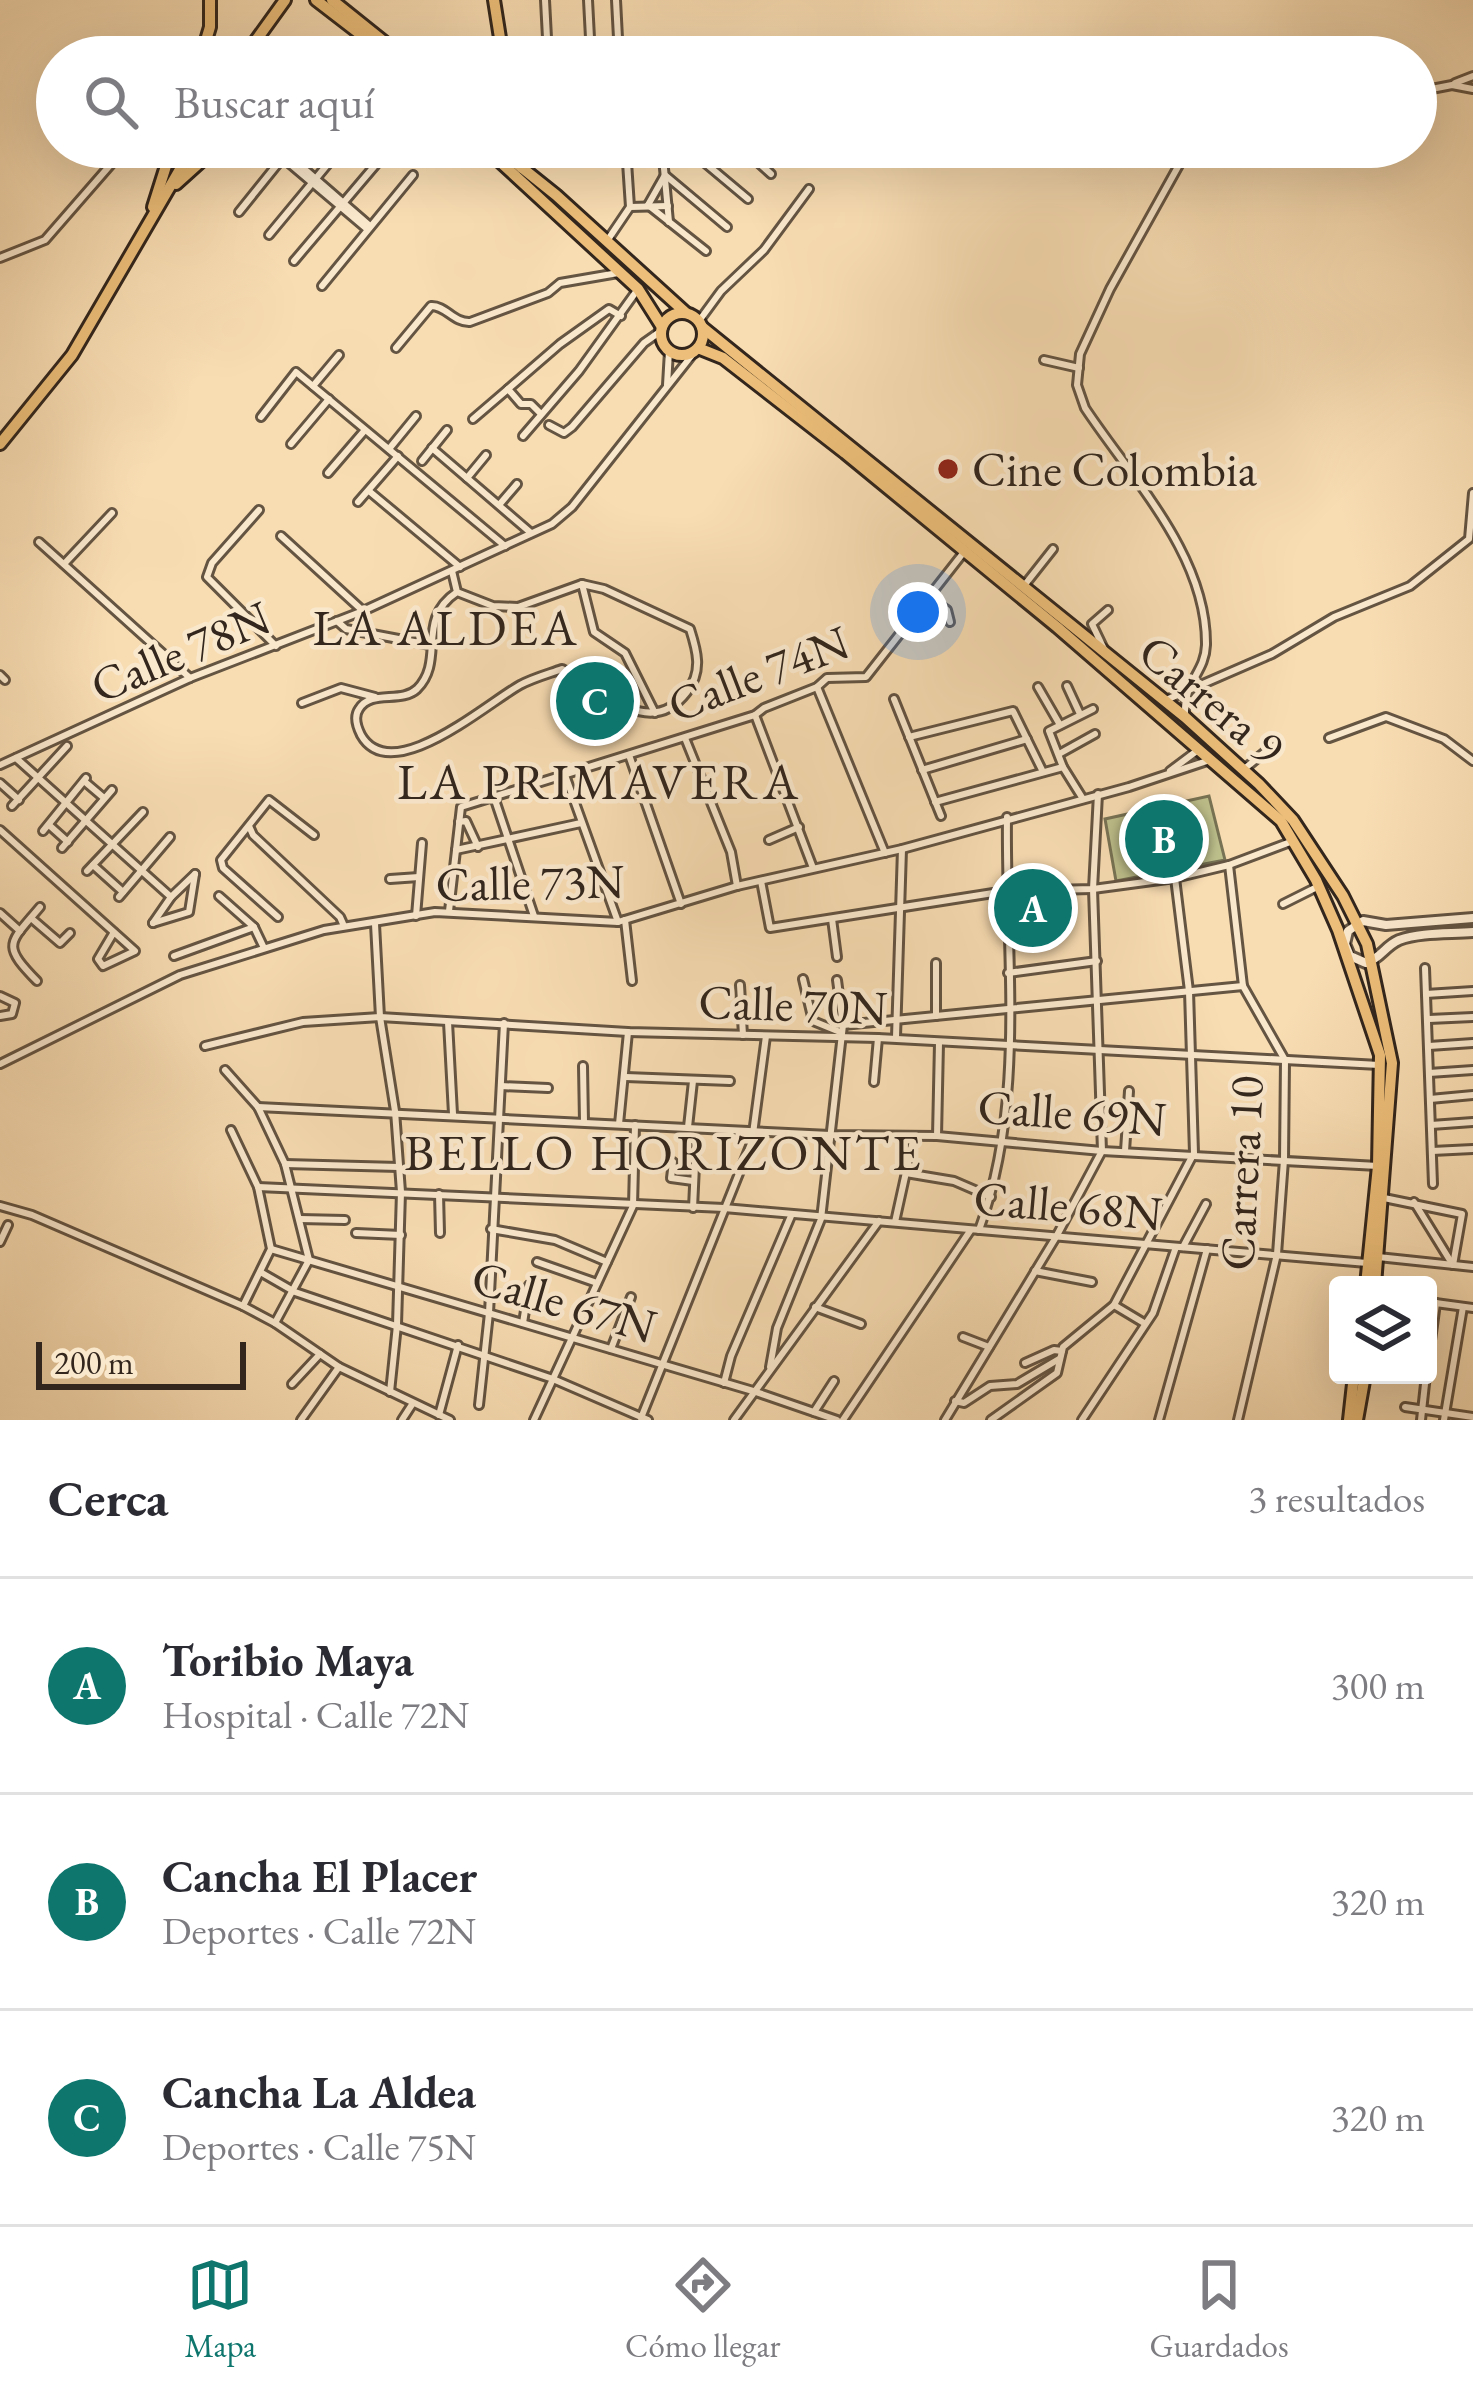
<!DOCTYPE html>
<html lang="es">
<head>
<meta charset="utf-8">
<style>
  body { margin:0; font-family:"EB Garamond",serif; background:#f2f2f3; color:#2b2b33 }
  .controls { position:absolute; right:36px; bottom:36px; display:grid; overflow:hidden; border-radius:12px; box-shadow:0 12px 48px #0002 }
  .controls button { width:108px; height:108px; display:grid; place-items:center; padding:0; border:0; border-bottom:3px solid #e1e1e2; background:#fff; color:#2b2b33; font:60px sans-serif }
  .scale { position:absolute; left:36px; bottom:30px; width:210px; box-sizing:border-box; padding-left:12px; border:6px solid #32261d; border-top:0; font-size:33px; line-height:42px; white-space:nowrap; color:#32261d; -webkit-text-stroke:9px #fae8cd; paint-order:stroke }
  .you { position:absolute; left:918px; top:612px; width:42px; height:42px; margin:-30px; border:9px solid #fff; border-radius:50%; background:#1a73e8; box-shadow:0 0 0 18px #1a73e833 }
  .badge { display:grid; place-items:center; width:78px; height:78px; border-radius:50%; background:#0f766e; color:#fff; font-size:39px; font-weight:700 }
  .pin { position:absolute; translate:-50% -50%; border:6px solid #fff; box-shadow:0 3px 12px #0006 }
  .list { margin:0; padding:0; list-style:none }
  h2 { display:flex; justify-content:space-between; align-items:center; height:156px; margin:0; padding:0 48px; font-size:51px }
  h2 small { font-size:39px; font-weight:400; color:#7c7c81 }
  .list li { display:grid; grid-template-columns:78px 1fr auto; gap:36px; align-items:center; box-sizing:border-box; height:216px; padding:0 48px; border-top:3px solid #e1e1e2 }
  .list b { display:block; font-size:45px; white-space:nowrap }
  .list p { margin:0; font-size:39px; white-space:nowrap; color:#7c7c81 }
  .list em { font-size:39px; font-style:normal; color:#7c7c81 }
  .icon { flex:none; width:66px; height:66px; fill:none; stroke:currentColor; stroke-width:2; stroke-linecap:round; stroke-linejoin:round }
  .map { position:relative; flex:none; width:1473px; height:1420px; overflow:hidden }
  .search { position:absolute; background:#fff; box-shadow:0 12px 48px #0002; left:36px; right:36px; top:36px; height:132px; display:flex; align-items:center; gap:30px; box-sizing:border-box; padding:0 42px; border-radius:66px; color:#7c7c81; font-size:45px }
  .sheet { height:804px; background:#fff }
  nav { display:flex; justify-content:space-around; align-items:center; box-sizing:border-box; height:168px; border-top:3px solid #e1e1e2; background:#fff; font-size:33px; color:#7c7c81 }
  nav a { display:grid; justify-items:center; gap:6px }
  nav .on { color:#0f766e }
  .map>svg:first-child { display:block }
  .green { fill:#bec08c; stroke:#787354; stroke-width:3 }
  .lines { fill:none; stroke-linecap:round; stroke-linejoin:round }
  .minor-casing { stroke:#645442; stroke-width:12 }
  .tertiary-casing { stroke:#645442; stroke-width:14 }
  .primary-casing { stroke:#32261d; stroke-width:16 }
  .trunk-casing { stroke:#32261d; stroke-width:16 }
  .minor { stroke:#fae8cd; stroke-width:6 }
  .tertiary { stroke:#fae8cd; stroke-width:8 }
  .primary { stroke:#ecbe79; stroke-width:10 }
  .trunk { stroke:#ecbe79; stroke-width:10 }
  .poi-dot { fill:#8f2418; stroke:#fae8cd; stroke-width:4.5 }
  .labels { text-anchor:middle; dominant-baseline:central; stroke-width:9; stroke-linejoin:round; paint-order:stroke }
  .poi-label { font-size:48px; fill:#32261d; stroke:#fae8cd; text-anchor:start }
  .street-label { font-size:48px; fill:#32261d; stroke:#fae8cd }
  .neighbourhood-label { font-size:51px; letter-spacing:3px; fill:#32261d; stroke:#fae8cd }
</style>
</head>
<body>
<div class="map">
<svg width="1473" height="1420" viewBox="0 0 1473 1420">
  <rect width="100%" height="100%" fill="#f8dcb2"/>
  <filter id="stains"><feTurbulence type="fractalNoise" baseFrequency=".00167" numOctaves="4"/><feColorMatrix values="0 0 0 0 .2 0 0 0 0 .09 0 0 0 0 .02 0 0 0 .5 -.17"/></filter>
  <radialGradient id="worn" r=".72"><stop offset=".6" stop-color="#630" stop-opacity="0"/><stop offset="1" stop-color="#630" stop-opacity=".3"/></radialGradient>
  <path class="green" d="M1209,796l16,64 -109,21 -11,-62z"/>
  <g class="lines">
    <g class="minor-casing">
      <g id="minor">
        <path d="M545,0l3,57"/>
        <path d="M588,0l3,57"/>
        <path d="M616,0l3,57"/>
        <path d="M596,57l23,-1"/>
        <path d="M652,57l2,-10 10,-4 21,14"/>
        <path d="M1455,83l18,-7"/>
        <path d="M1416,92l36,-7 21,4"/>
        <path d="M270,147l97,82"/>
        <path d="M279,147l91,79"/>
        <path d="M662,147l7,75"/>
        <path d="M686,147l62,52"/>
        <path d="M741,147l30,27"/>
        <path d="M648,205l17,-30 62,52"/>
        <path d="M648,205l58,46"/>
        <path d="M630,207l38,-1"/>
        <path d="M239,212l45,-56"/>
        <path d="M269,235l73,-88"/>
        <path d="M607,241l23,-34 -4,-60"/>
        <path d="M0,258l45,-18 81,-93"/>
        <path d="M294,261l95,-112"/>
        <path d="M322,286l91,-111"/>
        <path d="M699,321l22,-30 43,-41 45,-61"/>
        <path d="M396,348l35,-42c14,-1 23,17 39,16l78,-29 12,-10 58,-10"/>
        <path d="M1044,360l35,8"/>
        <path d="M667,385l2,-34"/>
        <path d="M313,386l26,-31"/>
        <path d="M508,389l52,-45 49,-35 12,7"/>
        <path d="M261,417l35,-45 209,174"/>
        <path d="M473,419l35,-30 13,15h10l10,10"/>
        <path d="M549,425l15,8 8,-6 72,-84 17,-12"/>
        <path d="M523,436l56,-65 59,-82"/>
        <path d="M291,444l38,-45"/>
        <path d="M432,448l99,85"/>
        <path d="M389,449l27,-33"/>
        <path d="M422,461l25,-31"/>
        <path d="M328,473l37,-43"/>
        <path d="M467,478l19,-23"/>
        <path d="M369,491l91,76"/>
        <path d="M358,502l40,-46"/>
        <path d="M499,505l18,-21"/>
        <path d="M259,510l-47,53 -5,14 69,69"/>
        <path d="M281,536l82,75"/>
        <path d="M39,542l151,136"/>
        <path d="M64,564l48,-51"/>
        <path d="M452,571l5,21c-42,28 -11,68 -40,97 -16,15 -46,0 -58,20 -5,7 -2,18 2,26 30,53 125,-31 159,-50 13,-7 28,-11 42,-16 39,19 87,73 125,23 16,-21 10,-41 3,-63l-86,-40 -22,-5 -64,23 -25,-1 -36,-14"/>
        <path d="M582,584l12,48 31,21 30,60"/>
        <path d="M1023,587l30,-38"/>
        <path d="M928,597l19,13 3,12"/>
        <path d="M337,621l9,8 84,16"/>
        <path d="M1104,649l-12,-25 16,-14"/>
        <path d="M0,675l5,5"/>
        <path d="M1067,686l13,28"/>
        <path d="M817,687l68,166"/>
        <path d="M1038,687l22,38"/>
        <path d="M894,699l47,117"/>
        <path d="M1166,700l106,-46 62,-37 76,-31 59,-47 4,-46"/>
        <path d="M302,703l39,-15 34,9"/>
        <path d="M1185,713c-1,-32 20,-40 21,-68 1,-90 -74,-166 -121,-237l-8,-23 3,-31 30,-65 79,-142"/>
        <path d="M755,715l58,153"/>
        <path d="M909,737l104,-26 30,61"/>
        <path d="M685,738l46,114 6,34"/>
        <path d="M1329,738l57,-21 58,22 29,22"/>
        <path d="M1059,754l36,-20"/>
        <path d="M629,755l52,149"/>
        <path d="M16,758l155,139"/>
        <path d="M0,765l190,-87 173,-67 189,-87 20,-17 124,-157"/>
        <path d="M922,770l105,-31"/>
        <path d="M1243,770l28,-23"/>
        <path d="M1170,771l28,-21"/>
        <path d="M565,775l53,147"/>
        <path d="M84,781l20,17"/>
        <path d="M0,783l19,17"/>
        <path d="M494,797l40,119"/>
        <path d="M1083,799l-20,-32 -14,-36 44,-22"/>
        <path d="M935,802l128,-35"/>
        <path d="M12,806l55,-60"/>
        <path d="M459,822l7,-1 12,26"/>
        <path d="M49,825l19,17"/>
        <path d="M249,826l4,9 87,82 4,9"/>
        <path d="M0,830l135,121 -32,15 -5,-7 16,-27"/>
        <path d="M43,831l43,-53"/>
        <path d="M769,840l30,-13"/>
        <path d="M62,848l50,-58"/>
        <path d="M456,850l125,-27"/>
        <path d="M93,865l30,27"/>
        <path d="M1229,865l14,121 42,74 -1,100 -7,94 -39,166"/>
        <path d="M87,871l56,-59"/>
        <path d="M390,879l29,-2"/>
        <path d="M761,881l9,47 236,-37 87,-2 82,-11 54,-13 64,-24"/>
        <path d="M219,896l35,31 10,21"/>
        <path d="M119,897l51,-60"/>
        <path d="M1283,904l36,-18"/>
        <path d="M449,911l12,-104 294,-92 9,-7 53,-21 10,-9 39,-1 98,-125"/>
        <path d="M0,913l20,18"/>
        <path d="M416,916l6,-73"/>
        <path d="M278,917l-55,-49 -2,-8 48,-60 45,35"/>
        <path d="M31,918l29,25 10,-10"/>
        <path d="M832,919l5,38"/>
        <path d="M625,920l7,61"/>
        <path d="M153,923l36,-11 6,-38"/>
        <path d="M153,923l18,-26 24,-23"/>
        <path d="M375,924l5,93 15,94 6,81 -4,133 -7,67"/>
        <path d="M174,956l80,-29"/>
        <path d="M936,963v53"/>
        <path d="M1425,968l8,216"/>
        <path d="M1008,973l89,-12"/>
        <path d="M803,979l10,42 27,11"/>
        <path d="M37,981c-36,-37 -28,-37 3,-74"/>
        <path d="M740,985l3,50"/>
        <path d="M1426,994l47,-3"/>
        <path d="M0,996l15,7 -3,11 -12,2"/>
        <path d="M1429,1019l44,-2"/>
        <path d="M448,1022l5,92"/>
        <path d="M843,1025l400,-39"/>
        <path d="M896,1037l6,-188"/>
        <path d="M205,1046l98,-24 77,-5 248,15 250,6 501,27"/>
        <path d="M1429,1046l44,-3"/>
        <path d="M0,1064l180,-89 144,-45 111,-18 183,10 119,-36 165,-37 227,-62 81,-27"/>
        <path d="M583,1066l1,56"/>
        <path d="M225,1070l33,37 27,57 24,96 -34,63"/>
        <path d="M1429,1073l44,-3"/>
        <path d="M626,1077l104,4"/>
        <path d="M874,1082l4,-44"/>
        <path d="M501,1086l47,2"/>
        <path d="M1430,1099l43,-4"/>
        <path d="M258,1107l572,28 107,1 165,15 276,15"/>
        <path d="M619,1124l9,-92"/>
        <path d="M1431,1125l42,-3"/>
        <path d="M688,1127l5,-46"/>
        <path d="M231,1130l27,57 13,62 -28,57"/>
        <path d="M937,1136l2,-93"/>
        <path d="M1125,1151l4,-60"/>
        <path d="M1432,1151l41,-2"/>
        <path d="M673,1162l-2,16 22,3"/>
        <path d="M285,1164l114,3"/>
        <path d="M906,1173l48,8 37,16"/>
        <path d="M258,1187l466,21 643,55"/>
        <path d="M439,1194l1,39"/>
        <path d="M1384,1198l78,16 -9,51"/>
        <path d="M1414,1202l37,60"/>
        <path d="M0,1206l32,9 211,91 32,17 64,44 111,53"/>
        <path d="M693,1208l3,-64"/>
        <path d="M300,1219l45,1"/>
        <path d="M895,1222l19,-86"/>
        <path d="M491,1229l64,11 52,22"/>
        <path d="M979,1230c48,-130 26,-277 28,-413"/>
        <path d="M356,1233l45,2"/>
        <path d="M0,1242l8,-17"/>
        <path d="M1183,1247l23,-43"/>
        <path d="M271,1249l482,142 84,29"/>
        <path d="M1378,1257l95,10"/>
        <path d="M537,1262l60,21"/>
        <path d="M1035,1271l57,11"/>
        <path d="M262,1273l33,19 258,87 95,41"/>
        <path d="M1428,1302l45,6"/>
        <path d="M1114,1305l30,18"/>
        <path d="M815,1307l46,17"/>
        <path d="M523,1323l6,-38"/>
        <path d="M963,1337l26,10"/>
        <path d="M611,1349l20,-52"/>
        <path d="M1025,1363l29,-13 8,1"/>
        <path d="M1428,1363l8,-60"/>
        <path d="M770,1367l7,-39 44,-109 22,-194 -6,-45"/>
        <path d="M724,1383l7,-27 60,-140"/>
        <path d="M292,1384l28,-30"/>
        <path d="M955,1401l9,2 26,-17 27,-2 42,-25"/>
        <path d="M479,1405l10,-92 15,-290"/>
        <path d="M1405,1407l68,10"/>
        <path d="M814,1412l20,-31"/>
        <path d="M439,1415l19,-70"/>
        <path d="M641,1418l111,-277 14,-105"/>
        <path d="M301,1420l38,-53"/>
        <path d="M402,1420l11,-17"/>
        <path d="M534,1420l99,-214 2,-81"/>
        <path d="M734,1420l145,-199"/>
        <path d="M843,1420l127,-189"/>
        <path d="M945,1420l111,-183 46,-86 -9,-262 5,-95"/>
        <path d="M991,1420l66,-47 6,-26 51,-42 80,-152 -5,-162 -14,-113"/>
        <path d="M1082,1420l71,-107 23,-66"/>
        <path d="M1159,1420l48,-171"/>
        <path d="M1421,1420l5,-45"/>
        <path d="M1444,1420l19,-113"/>
      </g>
    </g>
    <g class="tertiary-casing">
      <path id="tertiary" d="M1473,918l-87,7 -23,-4 -15,10 -3,13 5,12 16,7c15,-5 19,-17 33,-23 22,-8 51,-6 74,-8"/>
    </g>
    <g class="primary-casing">
      <g id="primary">
        <path d="M484,147l154,142 24,38"/>
        <path d="M496,147l60,48 130,118"/>
        <circle cx="682" cy="334" r="21"/>
        <path d="M702,327l483,390 74,67 34,36 50,76 24,48 25,119 -17,222"/>
        <path d="M698,348l25,10 122,95 212,174 224,194 35,59 22,50 42,125 -2,111 -12,119"/>
        <path d="M1349,1420l5,-45"/>
        <path d="M1357,1420l8,-45"/>
      </g>
    </g>
    <g class="trunk-casing">
      <g id="trunk">
        <path d="M316,0l74,57"/>
        <path d="M332,0l71,57"/>
        <path d="M494,0l9,57"/>
        <path d="M201,57l9,-30v-27"/>
        <path d="M244,57l41,-57"/>
        <path d="M512,147l10,21"/>
        <path d="M176,184l41,-37"/>
        <path d="M153,207l19,-60"/>
        <path d="M0,444l72,-89 121,-208"/>
      </g>
    </g>
    <use href="#minor" class="minor"/>
    <use href="#tertiary" class="tertiary"/>
    <use href="#primary" class="primary"/>
    <use href="#trunk" class="trunk"/>
  </g>
  <circle class="poi-dot" cx="948" cy="469" r="12"/>
  <g class="labels">
    <g class="poi-label">
      <text x="972" y="469">Cine Colombia</text>
    </g>
    <g class="street-label">
      <text transform="translate(180 651) rotate(-23)">Calle 78N</text>
      <text transform="translate(758 673) rotate(-21)">Calle 74N</text>
      <text transform="translate(1212 699) rotate(40)">Carrera 9</text>
      <text transform="translate(530 882) rotate(-1)">Calle 73N</text>
      <text transform="translate(793 1004) rotate(2)">Calle 70N</text>
      <text transform="translate(1072 1112) rotate(4)">Calle 69N</text>
      <text transform="translate(1241 1173) rotate(-87)">Carrera 10</text>
      <text transform="translate(1068 1205) rotate(5)">Calle 68N</text>
      <text transform="translate(564 1301) rotate(16)">Calle 67N</text>
    </g>
    <g class="neighbourhood-label">
      <text x="446" y="627">LA ALDEA</text>
      <text x="599" y="781">LA PRIMAVERA</text>
      <text x="664" y="1152">BELLO HORIZONTE</text>
    </g>
  </g>
  <rect width="100%" height="100%" filter="url(#stains)"/>
  <rect width="100%" height="100%" fill="url(#worn)"/>
</svg>
<div class="controls">
<button><svg class="icon" aria-label="layers" viewBox="0 0 24 24"><path d="M12 4l9 5-9 5-9-5zM3 14l9 5 9-5"/></svg></button>
</div>
<div class="scale">200 m</div>
<div class="you"></div>
<div class="pin badge" style="left:1033px;top:908px">A</div>
<div class="pin badge" style="left:1164px;top:839px">B</div>
<div class="pin badge" style="left:595px;top:701px">C</div>
<div class="search"><svg class="icon" aria-label="search" viewBox="0 0 24 24"><circle cx="10" cy="10" r="6"/><path d="M15 15l6 6"/></svg>Buscar aquí</div>
</div>
<section class="sheet">
<h2>Cerca<small>3 resultados</small></h2>
<ul class="list">
<li><span class="badge">A</span><div><b>Toribio Maya</b><p>Hospital · Calle 72N</p></div><em>300 m</em></li>
<li><span class="badge">B</span><div><b>Cancha El Placer</b><p>Deportes · Calle 72N</p></div><em>320 m</em></li>
<li><span class="badge">C</span><div><b>Cancha La Aldea</b><p>Deportes · Calle 75N</p></div><em>320 m</em></li>
</ul>
</section>
<nav>
<a class="on"><svg class="icon" aria-label="map" viewBox="0 0 24 24"><path d="M3 6l6-2 6 2 6-2v14l-6 2-6-2-6 2zM9 4v14M15 6v14"/></svg>Mapa</a>
<a><svg class="icon" aria-label="directions" viewBox="0 0 24 24"><path d="M12 3l9 9-9 9-9-9zM9 14v-3h6M13 9l2 2-2 2"/></svg>Cómo llegar</a>
<a><svg class="icon" aria-label="saved" viewBox="0 0 24 24"><path d="M7 4h10v16l-5-4-5 4z"/></svg>Guardados</a>
</nav>
</body>
</html>
